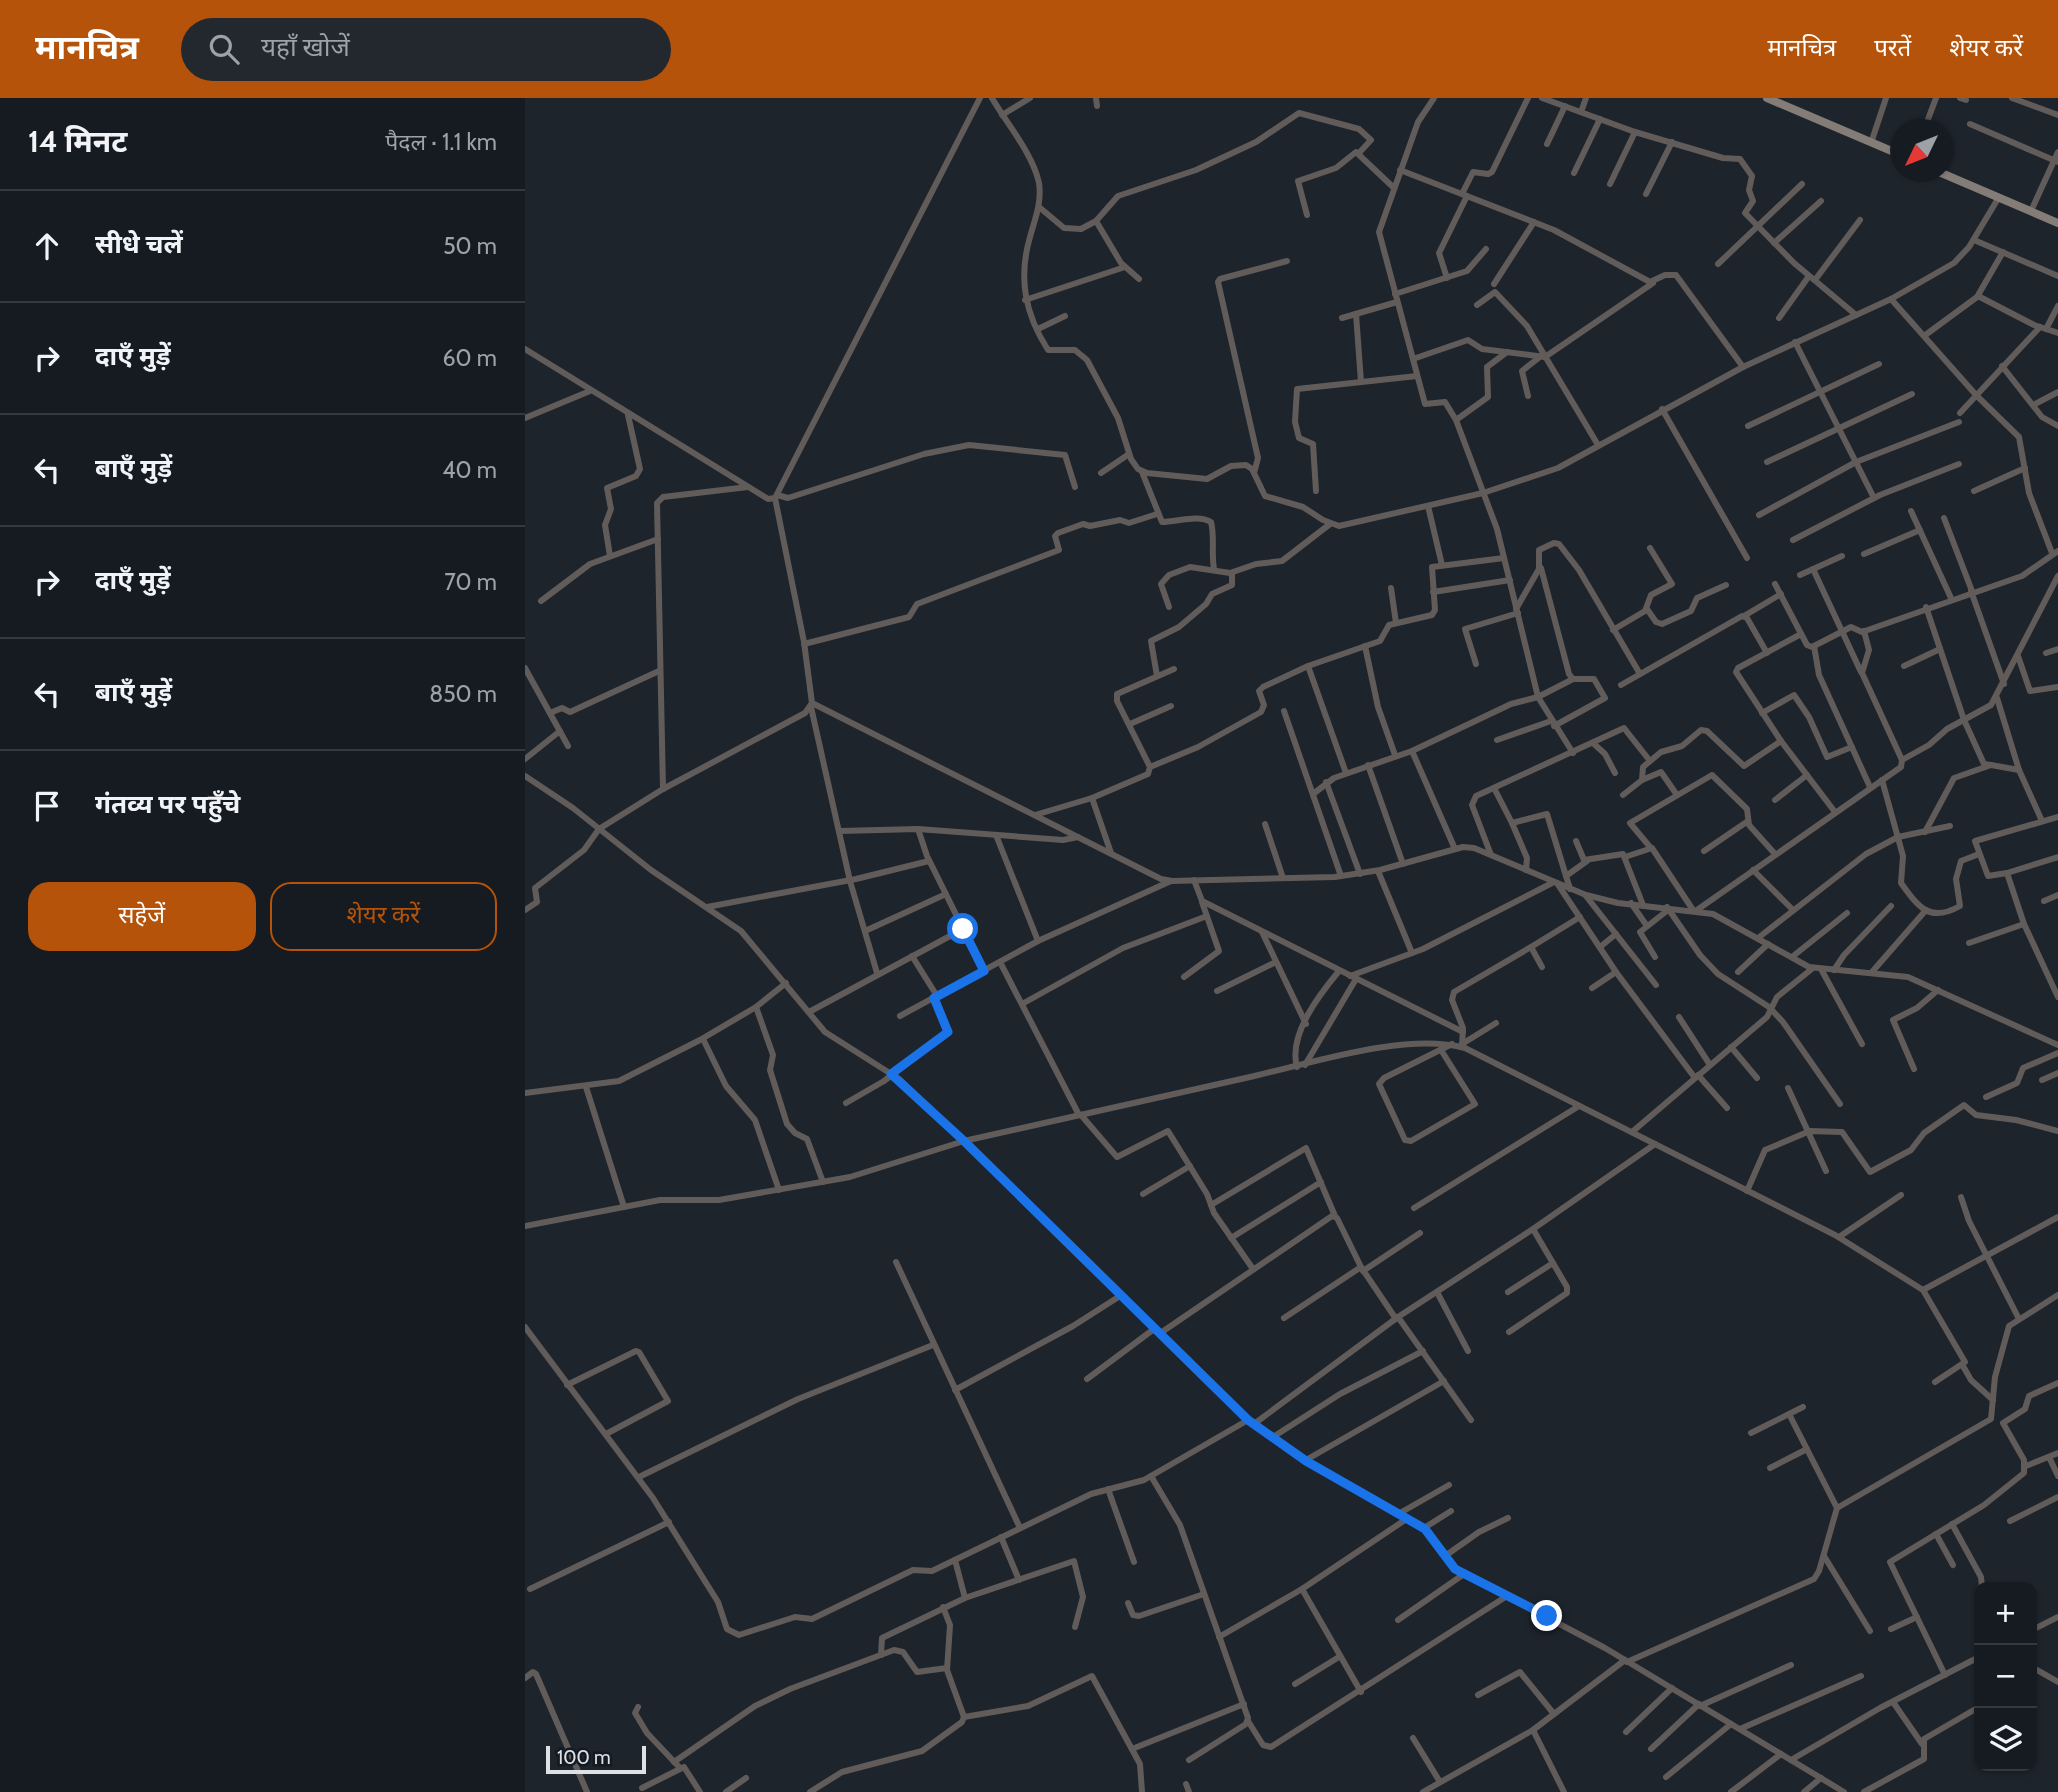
<!DOCTYPE html>
<html lang="hi">
<head>
<meta charset="utf-8">
<style>
  body { margin:0; font-family:Cabin,"Noto Sans Devanagari",sans-serif; background:#23282e; color:#f1f3f6 }
  .controls { position:absolute; right:21px; bottom:21px; display:grid; overflow:hidden; border-radius:14px; box-shadow:0 2px 5px #0004 }
  .controls button { width:63px; height:63px; display:grid; place-items:center; padding:0; border:0; border-bottom:2px solid #35393f; background:#161b21; color:#f1f3f6; font:35px sans-serif }
  .compass { position:absolute; left:1365px; top:21px; width:63px; height:63px; border-radius:50%; background:#161b21; box-shadow:0 2px 5px #0004; rotate:227deg }
  .scale { position:absolute; left:21px; bottom:18px; width:100px; box-sizing:border-box; padding-left:7px; border:4px solid #dce1e7; border-top:0; font-size:19px; line-height:24px; white-space:nowrap; color:#dce1e7; -webkit-text-stroke:5px #131a22; paint-order:stroke }
  .stop { position:absolute; width:21px; height:21px; margin:-16px; border:5px solid #1a73e8; border-radius:50%; background:#fff }
  .stop.end { background:#1a73e8; border-color:#fff; box-shadow:0 2px 7px #0008 }
  .list { margin:0; padding:0; list-style:none }
  h2 { display:flex; justify-content:space-between; align-items:center; height:91px; margin:0; padding:0 28px; font-size:30px }
  h2 small { font-size:23px; font-weight:400; color:#9ea1a5 }
  .list li { display:grid; grid-template-columns:46px 1fr auto; gap:21px; align-items:center; box-sizing:border-box; height:112px; padding:0 28px; border-top:2px solid #35393f }
  .list b { display:block; font-size:26px; white-space:nowrap }
  .list em { font-size:23px; font-style:normal; color:#9ea1a5 }
  .actions { display:flex; gap:14px; padding:21px 28px }
  .actions a { flex:1; padding:16px 0; border:2px solid #b45309; border-radius:21px; text-align:center; font-size:24px; color:#b45309 }
  .actions .main { background:#b45309; color:#fff }
  .icon { flex:none; width:38px; height:38px; fill:none; stroke:currentColor; stroke-width:2; stroke-linecap:round; stroke-linejoin:round }
  .map { position:relative; flex:none; width:1533px; height:1694px; overflow:hidden }
  header { display:flex; align-items:center; gap:42px; box-sizing:border-box; height:98px; padding:0 35px; background:#b45309; color:#fff }
  header strong { font-size:33px }
  nav { display:flex; gap:38px; margin-inline-start:auto; font-size:24px }
  .search { width:490px; height:63px; background:#23282e; display:flex; align-items:center; gap:18px; box-sizing:border-box; padding:0 24px; border-radius:38px; color:#9ea1a5; font-size:26px }
  main { display:flex }
  aside { flex:1; background:#161b21 }
  .map>svg:first-child { display:block }
  .lines { fill:none; stroke-linecap:round; stroke-linejoin:round }
  .minor { stroke:#615c59; stroke-width:6 }
  .secondary { stroke:#847c77; stroke-width:8 }
  .route { stroke:#1a73e8; stroke-width:9 }
</style>
</head>
<body>
<header>
<strong>मानचित्र</strong>
<div class="search"><svg class="icon" aria-label="search" viewBox="0 0 24 24"><circle cx="10" cy="10" r="6"/><path d="M15 15l6 6"/></svg>यहाँ खोजें</div>
<nav><a>मानचित्र</a><a>परतें</a><a>शेयर करें</a></nav>
</header>
<main>
<aside>
<h2>14 मिनट<small>पैदल · 1.1 km</small></h2>
<ul class="list">
<li><svg class="icon" aria-label="ahead" viewBox="0 0 24 24"><path d="M12 20V5M6 11l6-6 6 6"/></svg><div><b>सीधे चलें</b></div><em>50 m</em></li>
<li><svg class="icon" aria-label="right" viewBox="0 0 24 24"><path d="M7 20v-9h11M14 6l5 5-5 5"/></svg><div><b>दाएँ मुड़ें</b></div><em>60 m</em></li>
<li><svg class="icon" aria-label="left" viewBox="0 0 24 24"><path d="M17 20v-9H6M10 6l-5 5 5 5"/></svg><div><b>बाएँ मुड़ें</b></div><em>40 m</em></li>
<li><svg class="icon" aria-label="right" viewBox="0 0 24 24"><path d="M7 20v-9h11M14 6l5 5-5 5"/></svg><div><b>दाएँ मुड़ें</b></div><em>70 m</em></li>
<li><svg class="icon" aria-label="left" viewBox="0 0 24 24"><path d="M17 20v-9H6M10 6l-5 5 5 5"/></svg><div><b>बाएँ मुड़ें</b></div><em>850 m</em></li>
<li><svg class="icon" aria-label="arrive" viewBox="0 0 24 24"><path d="M6 21V4h12l-3 4 3 4H6"/></svg><div><b>गंतव्य पर पहुँचे</b></div></li>
</ul>
<div class="actions"><a class="main">सहेजें</a><a>शेयर करें</a></div>
</aside>
<div class="map">
<svg width="1533" height="1694" viewBox="0 0 1533 1694">
  <rect width="100%" height="100%" fill="#1d242c"/>
  <g class="lines">
    <g class="minor">
      <path d="M467,0c15,26 41,56 47,85 3,19 -4,36 -9,54 -12,41 -5,77 18,113h27l12,10 31,58 13,41 7,10 9,4 60,6 24,-13 15,-1 6,4 13,27 38,11 20,13 16,6 144,-33 75,-25 185,-101 148,-68 63,-36 15,-16 30,-50"/>
      <path d="M571,0l1,8"/>
      <path d="M909,0l-16,24 -39,110 46,172 20,-2 11,18"/>
      <path d="M1017,0l93,34 88,26 17,1 12,17 -3,14 4,11 -8,12 49,50 62,52"/>
      <path d="M1435,0l6,2"/>
      <path d="M1487,0l46,17"/>
      <path d="M1056,14l5,-14"/>
      <path d="M477,17l28,-17"/>
      <path d="M1445,26l88,38"/>
      <path d="M1399,32l12,-32"/>
      <path d="M1346,45l15,-45"/>
      <path d="M1022,46l18,-38"/>
      <path d="M875,72l154,60 96,52 15,-7h11l67,92"/>
      <path d="M1049,75l26,-54"/>
      <path d="M1085,86l25,-52"/>
      <path d="M937,96l11,-22 15,2 4,-2 36,-74"/>
      <path d="M1121,96l26,-52"/>
      <path d="M514,109l25,21 17,1 15,-8 22,-25 78,-26 60,-28 43,-29 60,16 12,11 -12,13"/>
      <path d="M1506,113l27,-59"/>
      <path d="M782,117l-9,-34 38,-13 20,-16 38,36"/>
      <path d="M571,123l25,42 18,16"/>
      <path d="M1449,142l84,36"/>
      <path d="M1249,145l47,-42"/>
      <path d="M1193,166l84,-80"/>
      <path d="M922,180l-8,-25 28,-57"/>
      <path d="M1290,182l45,-60"/>
      <path d="M969,186l40,-62"/>
      <path d="M870,196l72,-23 19,-22"/>
      <path d="M1453,198l56,29 24,8"/>
      <path d="M1366,201l85,96 43,42 10,56 23,60"/>
      <path d="M500,202l100,-33"/>
      <path d="M952,207l18,-13 32,34 71,119"/>
      <path d="M831,216l5,68"/>
      <path d="M817,220l55,-16"/>
      <path d="M1254,220l30,-42"/>
      <path d="M513,231l27,-13"/>
      <path d="M1521,231l12,-23"/>
      <path d="M1399,238l53,-39 26,-45"/>
      <path d="M1270,244l79,156"/>
      <path d="M0,251l243,150 7,-1 205,-400"/>
      <path d="M888,261l55,-19 14,9 63,8 108,-74"/>
      <path d="M1477,268l40,51 16,9"/>
      <path d="M1003,298l-6,-25 19,-15"/>
      <path d="M1508,307l25,-13"/>
      <path d="M1137,311l85,149"/>
      <path d="M1435,315l80,-86"/>
      <path d="M0,320l65,-27"/>
      <path d="M1223,328l131,-62"/>
      <path d="M1242,364l145,-68"/>
      <path d="M617,374l20,50c15,0 36,-8 49,0 4,16 0,30 3,47"/>
      <path d="M576,375l28,-19"/>
      <path d="M729,375l4,-15 -40,-176 2,-3 67,-18"/>
      <path d="M791,393l-3,-47 -14,-6 -4,-16 2,-33 120,-13"/>
      <path d="M1449,393l51,-23"/>
      <path d="M252,397l11,3 136,-44 45,-9 96,10 10,32"/>
      <path d="M250,400l29,144 8,61 349,176 11,2 163,-4 45,-7 83,-23 11,1 112,47 32,8 95,11 96,53 99,10 150,68"/>
      <path d="M903,408l14,59"/>
      <path d="M1386,413l40,87"/>
      <path d="M1234,417l97,-53 103,-40"/>
      <path d="M1419,420l28,73"/>
      <path d="M1268,442l87,-45 79,-31"/>
      <path d="M1339,456l56,-24"/>
      <path d="M85,458l-5,-31 6,-16 -4,-21 29,-12 4,-7 -12,-54"/>
      <path d="M1016,470l28,106 4,5h21l11,19 -51,28"/>
      <path d="M1288,471l48,103"/>
      <path d="M1275,477l42,-19"/>
      <path d="M1250,486l32,61 5,2 39,-20 11,5 160,-56 36,-25"/>
      <path d="M866,490l5,35"/>
      <path d="M1446,493l33,93"/>
      <path d="M908,494l77,-12"/>
      <path d="M16,503l49,-37 68,-25"/>
      <path d="M644,509l-8,-23 8,-9 21,-8 40,6 26,-9 26,-3 48,-37"/>
      <path d="M1401,509l38,113 20,44 7,1"/>
      <path d="M991,511l23,-40v-19l15,-7 5,1 20,26 61,104"/>
      <path d="M1122,511l9,13 6,2 29,-13 6,-13 29,-13"/>
      <path d="M1219,518l37,-22"/>
      <path d="M1088,532l32,-19 6,-16 21,-11 -22,-36"/>
      <path d="M1276,536l-63,34 -2,4 45,69 54,71"/>
      <path d="M279,546l105,-27 8,-13 142,-54 -4,-14 3,-3 25,-9 7,2 30,-6 9,3 28,-9"/>
      <path d="M840,548l13,61 17,48"/>
      <path d="M1289,548l5,29 51,112"/>
      <path d="M1521,555l12,-4"/>
      <path d="M1493,558l12,35 28,-4"/>
      <path d="M951,566l-11,-35 53,-16"/>
      <path d="M783,568l38,107"/>
      <path d="M1379,568l36,-17"/>
      <path d="M0,570l43,78"/>
      <path d="M632,578l-6,-35 28,-14 27,-23 6,-10 20,-9v-12"/>
      <path d="M1096,587l121,-69 5,2 20,35"/>
      <path d="M1472,600l22,72 23,51"/>
      <path d="M286,609l39,174 27,92"/>
      <path d="M759,613l57,165"/>
      <path d="M25,615l12,-5 8,4 89,-41"/>
      <path d="M1237,615l32,-18 15,22 18,40 25,-10"/>
      <path d="M605,626l41,-18"/>
      <path d="M972,642l54,-19"/>
      <path d="M1068,645l12,11 10,19"/>
      <path d="M887,653l99,-47 27,-7 -41,-168 -41,-109 32,-23 -1,-30 20,-15"/>
      <path d="M1048,655l-35,-56 35,-18"/>
      <path d="M0,661l35,-28"/>
      <path d="M1377,662l27,-15 18,-16 44,-24 67,-129"/>
      <path d="M843,667l35,99"/>
      <path d="M625,669l48,-20 63,-35 3,-7 -5,-14 4,-4 45,-21 72,-25 9,-16 43,-10 3,-5 -3,-43 72,-9"/>
      <path d="M0,678l48,32 78,62 90,61 84,101 74,47 65,62 -114,36 -131,23h-59l-135,26"/>
      <path d="M1117,682l19,-8 16,23"/>
      <path d="M1357,682l21,76 -2,27c18,25 29,40 59,23l-4,-27 5,-18 18,-7"/>
      <path d="M801,684l34,92"/>
      <path d="M969,690l18,35 35,-9 23,75"/>
      <path d="M138,691l-6,-286 6,-6 85,-10"/>
      <path d="M788,696l21,-16 78,-27 43,98"/>
      <path d="M1098,697l19,-15 1,-13 18,-15 21,-6 19,-16 6,1 37,35 37,-25"/>
      <path d="M567,700l19,55"/>
      <path d="M1250,702l32,-25"/>
      <path d="M510,717l57,-17 56,-24 2,-7 -33,-66v-7l57,-25"/>
      <path d="M987,725l15,35 -1,12"/>
      <path d="M740,726l18,54"/>
      <path d="M393,731l9,27 57,115"/>
      <path d="M315,733l78,-2 145,11 15,-3"/>
      <path d="M1400,734l29,-54 37,-13 28,5"/>
      <path d="M471,737l42,106"/>
      <path d="M1051,743l8,19 39,-6 20,51"/>
      <path d="M1125,749l-20,-24 82,-48 35,34 2,16 26,29"/>
      <path d="M1179,753l44,-30"/>
      <path d="M966,757l-19,-50 4,-9 148,-68 26,33"/>
      <path d="M1100,759l27,-9 41,62"/>
      <path d="M1533,759l-51,16 17,51 34,73"/>
      <path d="M1228,772l40,40"/>
      <path d="M853,773l34,82"/>
      <path d="M1482,775l-19,3 -13,-35 83,-24"/>
      <path d="M1041,778l21,-15"/>
      <path d="M669,782l8,21 261,131"/>
      <path d="M1032,785l59,89 79,106"/>
      <path d="M1061,798l70,89"/>
      <path d="M1519,803l14,-6"/>
      <path d="M1106,805l16,23"/>
      <path d="M182,809l149,-28 73,-18"/>
      <path d="M1142,809l33,48 18,19 51,33 14,15 57,82"/>
      <path d="M0,812l12,-8 -2,-14 49,-38 15,-21 64,-40 142,-76 7,-10"/>
      <path d="M1172,812l204,-143 1,-7 -40,-87 7,-23 -5,-19"/>
      <path d="M340,833l81,-37"/>
      <path d="M737,834l44,92"/>
      <path d="M1233,840l108,-84 32,-17 52,-11"/>
      <path d="M1444,845l55,-19"/>
      <path d="M1006,849l49,-30"/>
      <path d="M1075,849l16,-13"/>
      <path d="M387,858l25,40"/>
      <path d="M1130,859l-15,-25 28,-22"/>
      <path d="M1267,859l55,-44"/>
      <path d="M475,864l79,153"/>
      <path d="M1296,871l41,75"/>
      <path d="M1309,872l10,-15 47,-49"/>
      <path d="M1213,874l30,-28"/>
      <path d="M1347,874l54,-62"/>
      <path d="M825,878l73,-27 131,-67"/>
      <path d="M659,879l35,-26 -17,-49"/>
      <path d="M1067,890l24,-16"/>
      <path d="M692,893l59,-29"/>
      <path d="M497,906l101,-56 84,-32"/>
      <path d="M231,909l17,48 -3,15 17,54 8,9 12,6 16,43"/>
      <path d="M284,914l154,-83"/>
      <path d="M375,918l138,-75 133,-60"/>
      <path d="M1154,919l31,48"/>
      <path d="M178,941l23,47 29,34 24,70"/>
      <path d="M937,946l34,-21"/>
      <path d="M937,949l1,-19 -11,-28 2,-8 77,-45 11,20"/>
      <path d="M1206,949l26,31"/>
      <path d="M916,952l34,54 -64,37 -6,-1 -26,-56 5,-6 68,-34"/>
      <path d="M780,967l51,-86"/>
      <path d="M772,969c-9,-32 22,-72 42,-96"/>
      <path d="M1389,971l-21,-49 24,-12 21,-18"/>
      <path d="M1173,977l29,33"/>
      <path d="M1517,982l16,-7"/>
      <path d="M61,989l38,120"/>
      <path d="M1263,990l38,83"/>
      <path d="M0,995l94,-12 81,-41 56,-33 30,-24"/>
      <path d="M1461,999l31,-14 6,-15 35,-15"/>
      <path d="M321,1005l38,-22 64,-49 -14,-34"/>
      <path d="M556,1017l36,42 51,-26 39,63 7,19 39,56"/>
      <path d="M1107,1034l135,-115 10,-20 36,-29"/>
      <path d="M1222,1093l18,-41 45,-19 32,1 28,40 41,-22 13,-17 40,-28 12,10 40,5 42,11"/>
      <path d="M618,1096l47,-28"/>
      <path d="M1436,1099l8,24 50,98"/>
      <path d="M686,1107l95,-57 29,68"/>
      <path d="M889,1110l165,-102"/>
      <path d="M1314,1139l62,-42"/>
      <path d="M706,1140l90,-56"/>
      <path d="M371,1164l124,266"/>
      <path d="M838,1173l57,-38"/>
      <path d="M1398,1192l135,-73"/>
      <path d="M912,1194l31,59"/>
      <path d="M983,1194l45,-29"/>
      <path d="M873,1219l73,103"/>
      <path d="M759,1220l77,-51"/>
      <path d="M0,1229l128,171 65,104 9,27 12,6 56,-18 17,2 101,-49 19,1 159,-77 53,-14 104,-60"/>
      <path d="M984,1234l58,-39v-6l-34,-58"/>
      <path d="M634,1236l173,-118 5,2 24,49 35,52"/>
      <path d="M1438,1268l8,14 22,20"/>
      <path d="M562,1281l67,-50"/>
      <path d="M42,1287l69,-34 3,1 29,49 -62,33"/>
      <path d="M430,1292l118,-64 47,-30"/>
      <path d="M1264,1316l48,94"/>
      <path d="M729,1326l144,-107 135,-88 122,-85"/>
      <path d="M1226,1335l52,-26"/>
      <path d="M748,1339l67,-43 83,-43"/>
      <path d="M1524,1359l9,19"/>
      <path d="M781,1362l138,-79"/>
      <path d="M1501,1368l32,-13"/>
      <path d="M1245,1370l37,-19"/>
      <path d="M626,1378l29,49 68,193 -2,6 -57,36"/>
      <path d="M114,1379l159,-78 135,-54"/>
      <path d="M583,1391l26,73"/>
      <path d="M875,1415l49,-28"/>
      <path d="M1485,1423l48,-24"/>
      <path d="M1427,1426l29,53 1,10"/>
      <path d="M899,1430l27,-17"/>
      <path d="M1411,1436l17,31"/>
      <path d="M476,1439l18,43"/>
      <path d="M920,1458l34,-24 29,-14"/>
      <path d="M1299,1458l46,75"/>
      <path d="M5,1491l139,-67"/>
      <path d="M777,1491l59,103"/>
      <path d="M440,1500l109,-37 9,36 -8,30"/>
      <path d="M603,1505l5,12 6,1 65,-22"/>
      <path d="M873,1522l66,-46"/>
      <path d="M1366,1531l26,-12"/>
      <path d="M1507,1532l26,-13"/>
      <path d="M694,1539l83,-48 106,-71"/>
      <path d="M356,1557l1,-17 83,-40 -10,-38"/>
      <path d="M1102,1564l187,-83 5,-8 18,-63 154,-89 4,-42 14,-51 49,-31"/>
      <path d="M1507,1569l26,15"/>
      <path d="M1420,1577l-55,-113 94,-57 40,-32v-13l-21,-37 22,-14 4,-13 29,-13"/>
      <path d="M0,1580l8,-6 3,2 51,118"/>
      <path d="M770,1586l44,-27"/>
      <path d="M953,1597l42,-23 34,42"/>
      <path d="M1368,1604l29,42"/>
      <path d="M1175,1608l91,-41"/>
      <path d="M113,1609l-3,6 12,20 33,35"/>
      <path d="M439,1619l64,-11 64,-30 48,88 2,28"/>
      <path d="M723,1623l15,24 8,2 236,-151"/>
      <path d="M1215,1631l121,-53"/>
      <path d="M1008,1632l31,62"/>
      <path d="M1101,1634l46,-44"/>
      <path d="M888,1640l27,44"/>
      <path d="M607,1651l112,-45"/>
      <path d="M1126,1651l48,-45"/>
      <path d="M1266,1662l89,-52 99,-51"/>
      <path d="M149,1664l81,-56 35,-17 104,-39 9,2 14,20 30,-4"/>
      <path d="M1141,1679l65,-53"/>
      <path d="M661,1686l3,8"/>
      <path d="M117,1690l42,-21 16,25"/>
      <path d="M201,1694l20,-14"/>
      <path d="M285,1694l32,-20 80,-21 40,-29 2,-5 -17,-47 3,-45 -7,-18"/>
      <path d="M898,1694l110,-62 92,-70"/>
      <path d="M1206,1694l50,-38"/>
      <path d="M1279,1694l17,-14"/>
      <path d="M1319,1694l-239,-144 -150,-79 -30,-40 -119,-69 -58,-40 -284,-279c96,-21 191,-43 286,-64 62,-14 155,-45 215,-29l370,187 88,55 42,72 -30,20"/>
      <path d="M1339,1694l60,-33v-20l55,-32"/>
    </g>
    <g class="secondary">
      <path d="M1242,0l134,57"/>
      <path d="M1414,74l119,51"/>
    </g>
  </g>
  <g class="lines">
    <path class="route" d="M438,831l21,42 -50,27 14,34 -57,42 73,67 284,279 58,41 119,68 30,40 92,47"/>
  </g>
</svg>
<div class="controls">
<button>+</button>
<button>−</button>
<button><svg class="icon" aria-label="layers" viewBox="0 0 24 24"><path d="M12 4l9 5-9 5-9-5zM3 14l9 5 9-5"/></svg></button>
</div>
<svg class="compass" viewBox="-18 -18 36 36"><path d="M0-13l5 13h-10z" fill="#e53935"/><path d="M0 13l5-13h-10z" fill="#9ea1a5"/></svg>
<div class="scale">100 m</div>
<div class="stop" style="left:438px;top:831px"></div>
<div class="stop end" style="left:1022px;top:1518px"></div>
</div>
</main>
</body>
</html>
